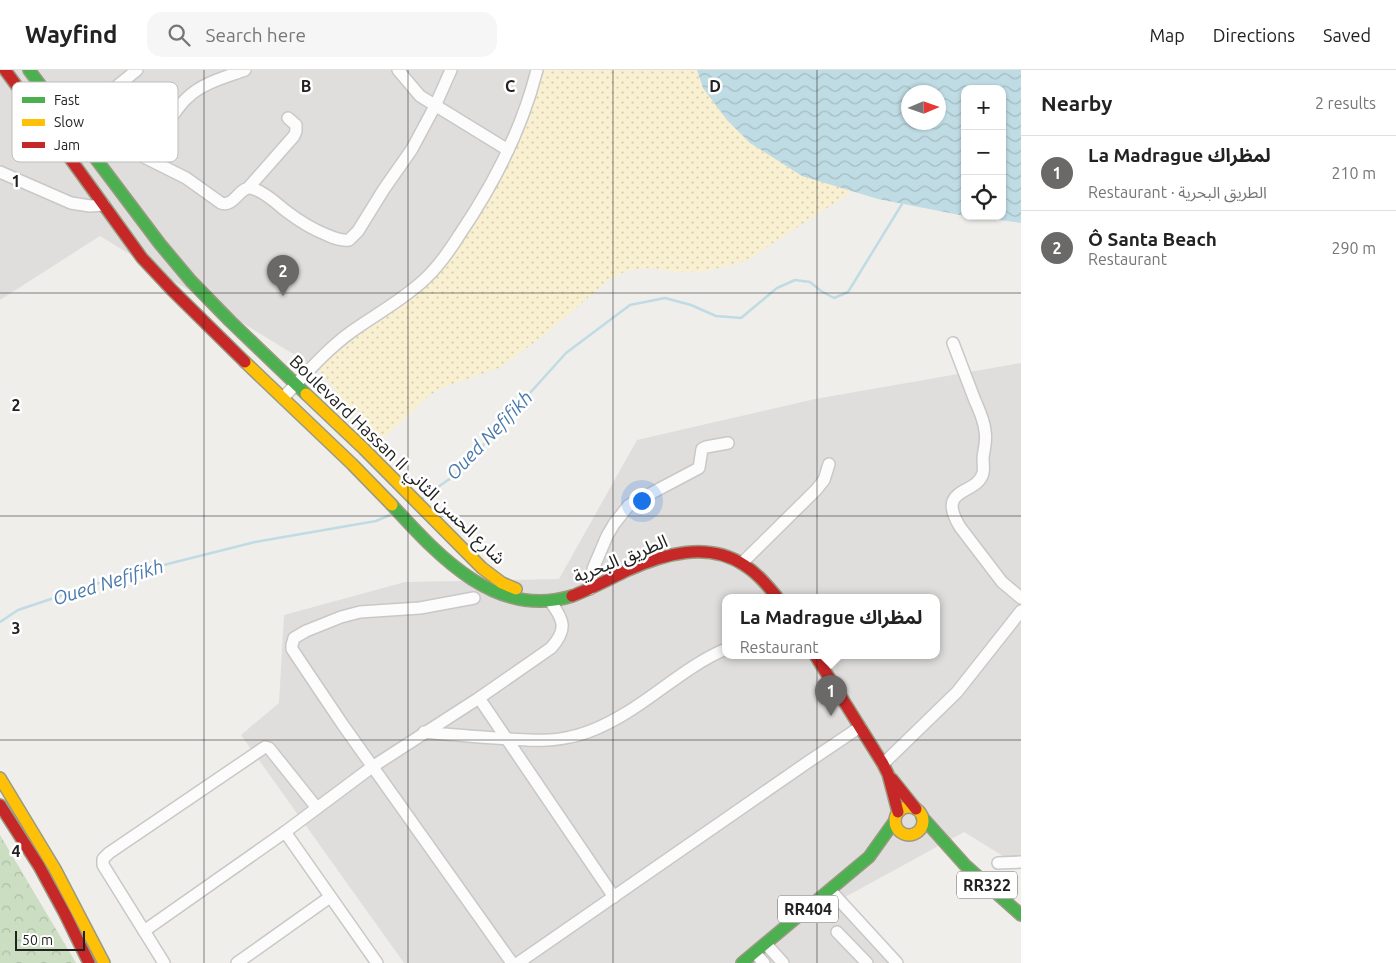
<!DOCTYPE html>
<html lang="en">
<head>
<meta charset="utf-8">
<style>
  body { margin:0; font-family:Ubuntu,"Noto Sans Arabic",sans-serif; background:#f6f6f6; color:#222 }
  .controls { position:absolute; right:15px; top:15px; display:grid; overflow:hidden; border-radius:10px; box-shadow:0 1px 4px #0004 }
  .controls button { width:45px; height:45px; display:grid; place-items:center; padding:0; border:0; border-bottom:1px solid #e0e0e0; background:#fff; color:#222; font:25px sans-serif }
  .compass { position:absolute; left:901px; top:15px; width:45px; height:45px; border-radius:50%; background:#fff; box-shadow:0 1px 4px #0004; rotate:88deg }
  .scale { position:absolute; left:15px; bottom:12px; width:70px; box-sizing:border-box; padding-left:5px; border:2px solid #222; border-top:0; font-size:14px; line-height:18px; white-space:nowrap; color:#222; -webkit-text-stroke:4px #fff; paint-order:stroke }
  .you { position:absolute; left:641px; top:430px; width:18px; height:18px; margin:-12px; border:4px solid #fff; border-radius:50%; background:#1a73e8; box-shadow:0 0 0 8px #1a73e833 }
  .badge { display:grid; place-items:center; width:32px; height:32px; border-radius:50%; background:#6a6968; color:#fff; font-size:16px; font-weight:700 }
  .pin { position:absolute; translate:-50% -41px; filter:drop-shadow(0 1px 2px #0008) }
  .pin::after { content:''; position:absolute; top:26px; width:18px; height:15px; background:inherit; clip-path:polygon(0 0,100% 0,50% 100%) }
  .popup { position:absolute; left:722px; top:524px; width:218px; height:65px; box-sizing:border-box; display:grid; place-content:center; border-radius:10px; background:#fff; filter:drop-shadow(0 1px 4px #0005); font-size:16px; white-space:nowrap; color:#767676 }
  .popup b { font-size:19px; color:#222 }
  .popup::after { content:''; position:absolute; left:50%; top:100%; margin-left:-10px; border:10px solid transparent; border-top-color:#fff }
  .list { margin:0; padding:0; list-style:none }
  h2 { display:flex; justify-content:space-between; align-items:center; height:65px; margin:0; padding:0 20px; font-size:21px }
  h2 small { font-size:16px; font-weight:400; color:#767676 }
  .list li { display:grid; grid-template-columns:32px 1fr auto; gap:15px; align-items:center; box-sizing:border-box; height:75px; padding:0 20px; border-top:1px solid #e0e0e0 }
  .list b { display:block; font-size:19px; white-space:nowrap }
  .list p { margin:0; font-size:16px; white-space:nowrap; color:#767676 }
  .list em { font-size:16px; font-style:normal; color:#767676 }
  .icon { flex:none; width:28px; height:28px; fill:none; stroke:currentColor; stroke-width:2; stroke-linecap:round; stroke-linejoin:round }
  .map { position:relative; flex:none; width:1021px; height:893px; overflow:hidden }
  header { display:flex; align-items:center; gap:30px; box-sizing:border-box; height:70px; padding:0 25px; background:#fff; border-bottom:1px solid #e0e0e0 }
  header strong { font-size:24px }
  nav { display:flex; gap:28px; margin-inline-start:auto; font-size:18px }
  .search { width:350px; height:45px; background:#f6f6f6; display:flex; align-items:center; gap:12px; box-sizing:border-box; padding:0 18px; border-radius:15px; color:#767676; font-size:19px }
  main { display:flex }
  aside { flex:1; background:#fff }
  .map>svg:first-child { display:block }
  .residential { fill:#dfdedc; fill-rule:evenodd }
  .forest { fill:url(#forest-crowns) }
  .sand { fill:url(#sand-dots) }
  .water { fill:url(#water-waves); fill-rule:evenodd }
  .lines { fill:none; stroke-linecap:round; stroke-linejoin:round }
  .stream { stroke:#bfdbe3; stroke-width:2.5 }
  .street-casing { stroke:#c9c8c7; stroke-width:14 }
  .fast-casing { stroke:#999a82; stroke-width:14 }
  .slow-casing { stroke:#999a82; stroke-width:14 }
  .jam-casing { stroke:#999a82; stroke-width:14 }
  .street { stroke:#fdfcfc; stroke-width:11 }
  .fast { stroke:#4caf50; stroke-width:11 }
  .slow { stroke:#ffc107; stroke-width:11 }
  .jam { stroke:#c62828; stroke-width:11 }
  .grid { fill:none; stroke:#222; stroke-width:1; stroke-opacity:0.55 }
  .labels { text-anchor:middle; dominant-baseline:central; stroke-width:5; stroke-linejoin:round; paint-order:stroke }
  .shield { fill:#fff; stroke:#646464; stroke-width:1 }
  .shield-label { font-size:16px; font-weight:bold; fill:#222 }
  .street-label { font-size:18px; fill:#222; stroke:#fff }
  .water-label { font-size:19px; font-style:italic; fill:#4a7aab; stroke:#fff }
  .key { fill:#fff; stroke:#bdbdbd; stroke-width:1 }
  .key-label { font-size:14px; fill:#222 }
  .grid-label { font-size:16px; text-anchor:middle; font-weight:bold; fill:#222; stroke:#fff; stroke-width:5; stroke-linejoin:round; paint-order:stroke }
</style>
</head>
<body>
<header>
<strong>Wayfind</strong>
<div class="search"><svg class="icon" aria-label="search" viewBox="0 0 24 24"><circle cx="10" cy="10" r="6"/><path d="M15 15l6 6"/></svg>Search here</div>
<nav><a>Map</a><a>Directions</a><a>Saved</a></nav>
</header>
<main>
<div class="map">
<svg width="1021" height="893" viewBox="0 0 1021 893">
  <defs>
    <pattern id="forest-crowns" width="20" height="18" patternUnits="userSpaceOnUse" patternTransform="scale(1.25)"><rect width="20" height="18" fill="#cbdec1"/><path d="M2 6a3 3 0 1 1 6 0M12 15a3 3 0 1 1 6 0" fill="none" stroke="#aebea6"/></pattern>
    <pattern id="sand-dots" width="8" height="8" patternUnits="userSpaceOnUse" patternTransform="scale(1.25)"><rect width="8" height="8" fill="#f8f0d0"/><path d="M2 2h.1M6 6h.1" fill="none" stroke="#d4ceb2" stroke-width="1.8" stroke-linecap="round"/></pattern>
    <pattern id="water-waves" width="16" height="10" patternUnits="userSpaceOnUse" patternTransform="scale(1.25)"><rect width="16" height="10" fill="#bfdbe3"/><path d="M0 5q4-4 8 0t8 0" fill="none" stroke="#a4bcc2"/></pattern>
  </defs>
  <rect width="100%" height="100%" fill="#f0eeeb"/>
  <g class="residential">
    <path d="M0,0h536l-5,23 -80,164 -133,112 -218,-133 -100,64z"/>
    <path d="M1021,293v504l-57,-35 -126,69 56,62h-490l-163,-228 38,-32 5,-88 121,-33 154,-3 78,-139 178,-41zM726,527h210v58h-210z"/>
  </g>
  <path class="forest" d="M0,765l76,128h-76z"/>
  <path class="sand" d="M536,0h161l6,18 24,32 75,56 51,15 -107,70 -40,10 -26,1 -34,-4 -20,3 -17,9 -71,60 -39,28 -58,20 -15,10 -26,25 -22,19 -60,-73 133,-112 48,-83z"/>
  <path class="water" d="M697,0h324v153l-51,-7h32v-127h-37v127l-87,-17 -76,-23 -52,-33 -23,-23 -24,-32zM908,22h30v30h-30z"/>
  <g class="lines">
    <g class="stream">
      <path d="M421,429l37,-26 108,-120 64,-48 35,-7 26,7 25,11 25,2 36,-30 18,-8 15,2 11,9 13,7 14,-6 54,-88"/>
      <path d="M0,552l18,-12 102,-34 135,-34 121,-21 16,-7"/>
    </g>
    <g class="street-casing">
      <g id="street">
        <path d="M398,0l22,26 88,54"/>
        <path d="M70,54l67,-54"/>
        <path d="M125,71l19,16 42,21 35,25c14,5 19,-20 33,-14 12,4 22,14 32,22 13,10 26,18 41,24 7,3 14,6 22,5l9,-9 26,-42 28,-40 23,-43 16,-36"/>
        <path d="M91,83c11,-5 21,-9 33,-12 10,-2 20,-1 30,-7 16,-9 20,-24 33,-36 15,-15 39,-21 58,-28"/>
        <path d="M0,102l71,31 19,3 14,-1"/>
        <path d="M249,117l45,-51 2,-5v-6l-8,-7"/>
        <path d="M953,273c7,18 14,37 21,55 4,10 10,21 11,33 2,9 -1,18 -2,27 0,5 1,10 0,15 -6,23 -48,13 -23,54l42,55 19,16"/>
        <path d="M283,328c22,-23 43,-48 68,-66 25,-18 52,-32 74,-53 14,-13 25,-29 35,-45 34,-50 62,-105 77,-164"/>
        <path d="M742,493l74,-73 8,-10 5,-16"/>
        <path d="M590,519l3,-20 14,-33 7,-12 15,-19 70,-37 3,-19 4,-2 22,-4"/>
        <path d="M474,528l-54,10 -60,4 -19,5 -35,14 -12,7 -2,7v4l10,15 41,61 169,238"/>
        <path d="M479,628l135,199"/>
        <path d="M424,662c28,3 56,5 85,7 20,1 40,3 61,-2 20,-4 38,-13 56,-24 33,-20 64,-49 100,-64"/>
        <path d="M883,694l74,-72 64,-81"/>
        <path d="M285,762l92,131"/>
        <path d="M998,793l23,-1"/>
        <path d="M830,820l67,73"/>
        <path d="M144,861l141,-99 87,-65 107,-69 72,-50c17,-19 13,-28 -1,-47"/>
        <path d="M837,862l30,31"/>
        <path d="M766,874l17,19"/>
        <path d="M755,883l9,10"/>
        <path d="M164,893l-61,-98v-6l6,-6 156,-106 4,1 48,60"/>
        <path d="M237,893l93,-66"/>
        <path d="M518,893l290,-201 52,-35"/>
      </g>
    </g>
    <g class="fast-casing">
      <g id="fast">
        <path d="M29,0l131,174 31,37 39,40 76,73"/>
        <path d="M392,435c46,50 104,115 180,91"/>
        <path d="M922,747l43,48 56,50"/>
        <path d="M742,893l127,-106 25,-35"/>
      </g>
    </g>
    <g class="slow-casing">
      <g id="slow">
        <path d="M245,292l107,102 40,41"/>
        <path d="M306,324l58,55 118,119 20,15 14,6"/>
        <path d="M0,708l55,91 49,94"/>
        <circle cx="909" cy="751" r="14"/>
      </g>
    </g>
    <g class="jam-casing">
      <g id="jam">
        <path d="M5,0l54,73 83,115 30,32 73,72"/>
        <path d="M572,526c19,-7 37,-17 56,-26 36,-16 80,-29 116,-5 13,8 23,20 33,32"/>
        <path d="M815,585l68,109 5,10 10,38"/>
        <path d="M892,709l24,30"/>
        <path d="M0,735l39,61 26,48 24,49"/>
      </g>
    </g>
    <use href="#street" class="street"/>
    <use href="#fast" class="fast"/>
    <use href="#slow" class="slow"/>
    <use href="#jam" class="jam"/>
  </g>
  <path class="grid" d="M204,0v893M408,0v893M613,0v893M817,0v893M0,223h1021M0,446h1021M0,670h1021"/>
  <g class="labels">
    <g class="shield">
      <rect x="957" y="801.5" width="60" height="27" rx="4"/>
      <rect x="778" y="825.5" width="60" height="27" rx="4"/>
    </g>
    <g class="shield-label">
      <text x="987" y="815">RR322</text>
      <text x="808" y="839">RR404</text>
    </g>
    <g class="street-label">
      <text transform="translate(398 389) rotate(44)">Boulevard Hassan II شارع الحسن الثاني</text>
      <text transform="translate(620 488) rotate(-22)">الطريق البحرية</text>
    </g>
    <g class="water-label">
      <text transform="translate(489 365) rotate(-46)">Oued Nefifikh</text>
      <text transform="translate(108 512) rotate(-17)">Oued Nefifikh</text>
    </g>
  </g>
  <rect x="12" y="12" width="166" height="80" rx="8" class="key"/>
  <rect x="22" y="27" width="23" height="6" fill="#4caf50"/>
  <rect x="22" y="49" width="23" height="7" fill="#ffc107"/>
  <rect x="22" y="72" width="23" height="6" fill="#c62828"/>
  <g class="key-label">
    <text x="54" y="35">Fast</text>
    <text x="54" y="57">Slow</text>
    <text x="54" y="80">Jam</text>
  </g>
  <g class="grid-label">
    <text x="306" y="22">B</text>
    <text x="510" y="22">C</text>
    <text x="715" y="22">D</text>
    <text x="16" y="117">1</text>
    <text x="16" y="341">2</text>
    <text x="16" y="564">3</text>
    <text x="16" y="787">4</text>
  </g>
</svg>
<div class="controls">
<button>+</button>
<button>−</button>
<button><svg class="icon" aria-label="locate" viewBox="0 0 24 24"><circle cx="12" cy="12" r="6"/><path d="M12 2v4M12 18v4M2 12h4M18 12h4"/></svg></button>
</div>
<svg class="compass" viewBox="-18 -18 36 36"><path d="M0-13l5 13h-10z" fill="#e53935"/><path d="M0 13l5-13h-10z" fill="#767676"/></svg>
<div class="scale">50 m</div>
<div class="you"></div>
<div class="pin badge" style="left:831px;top:646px">1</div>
<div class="popup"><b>La Madrague لمظراك</b>Restaurant</div>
<div class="pin badge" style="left:283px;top:226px">2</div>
</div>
<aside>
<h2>Nearby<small>2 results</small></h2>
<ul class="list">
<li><span class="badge">1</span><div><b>La Madrague لمظراك</b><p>Restaurant · الطريق البحرية</p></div><em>210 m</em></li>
<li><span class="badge">2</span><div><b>Ô Santa Beach</b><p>Restaurant</p></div><em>290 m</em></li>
</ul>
</aside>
</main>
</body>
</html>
